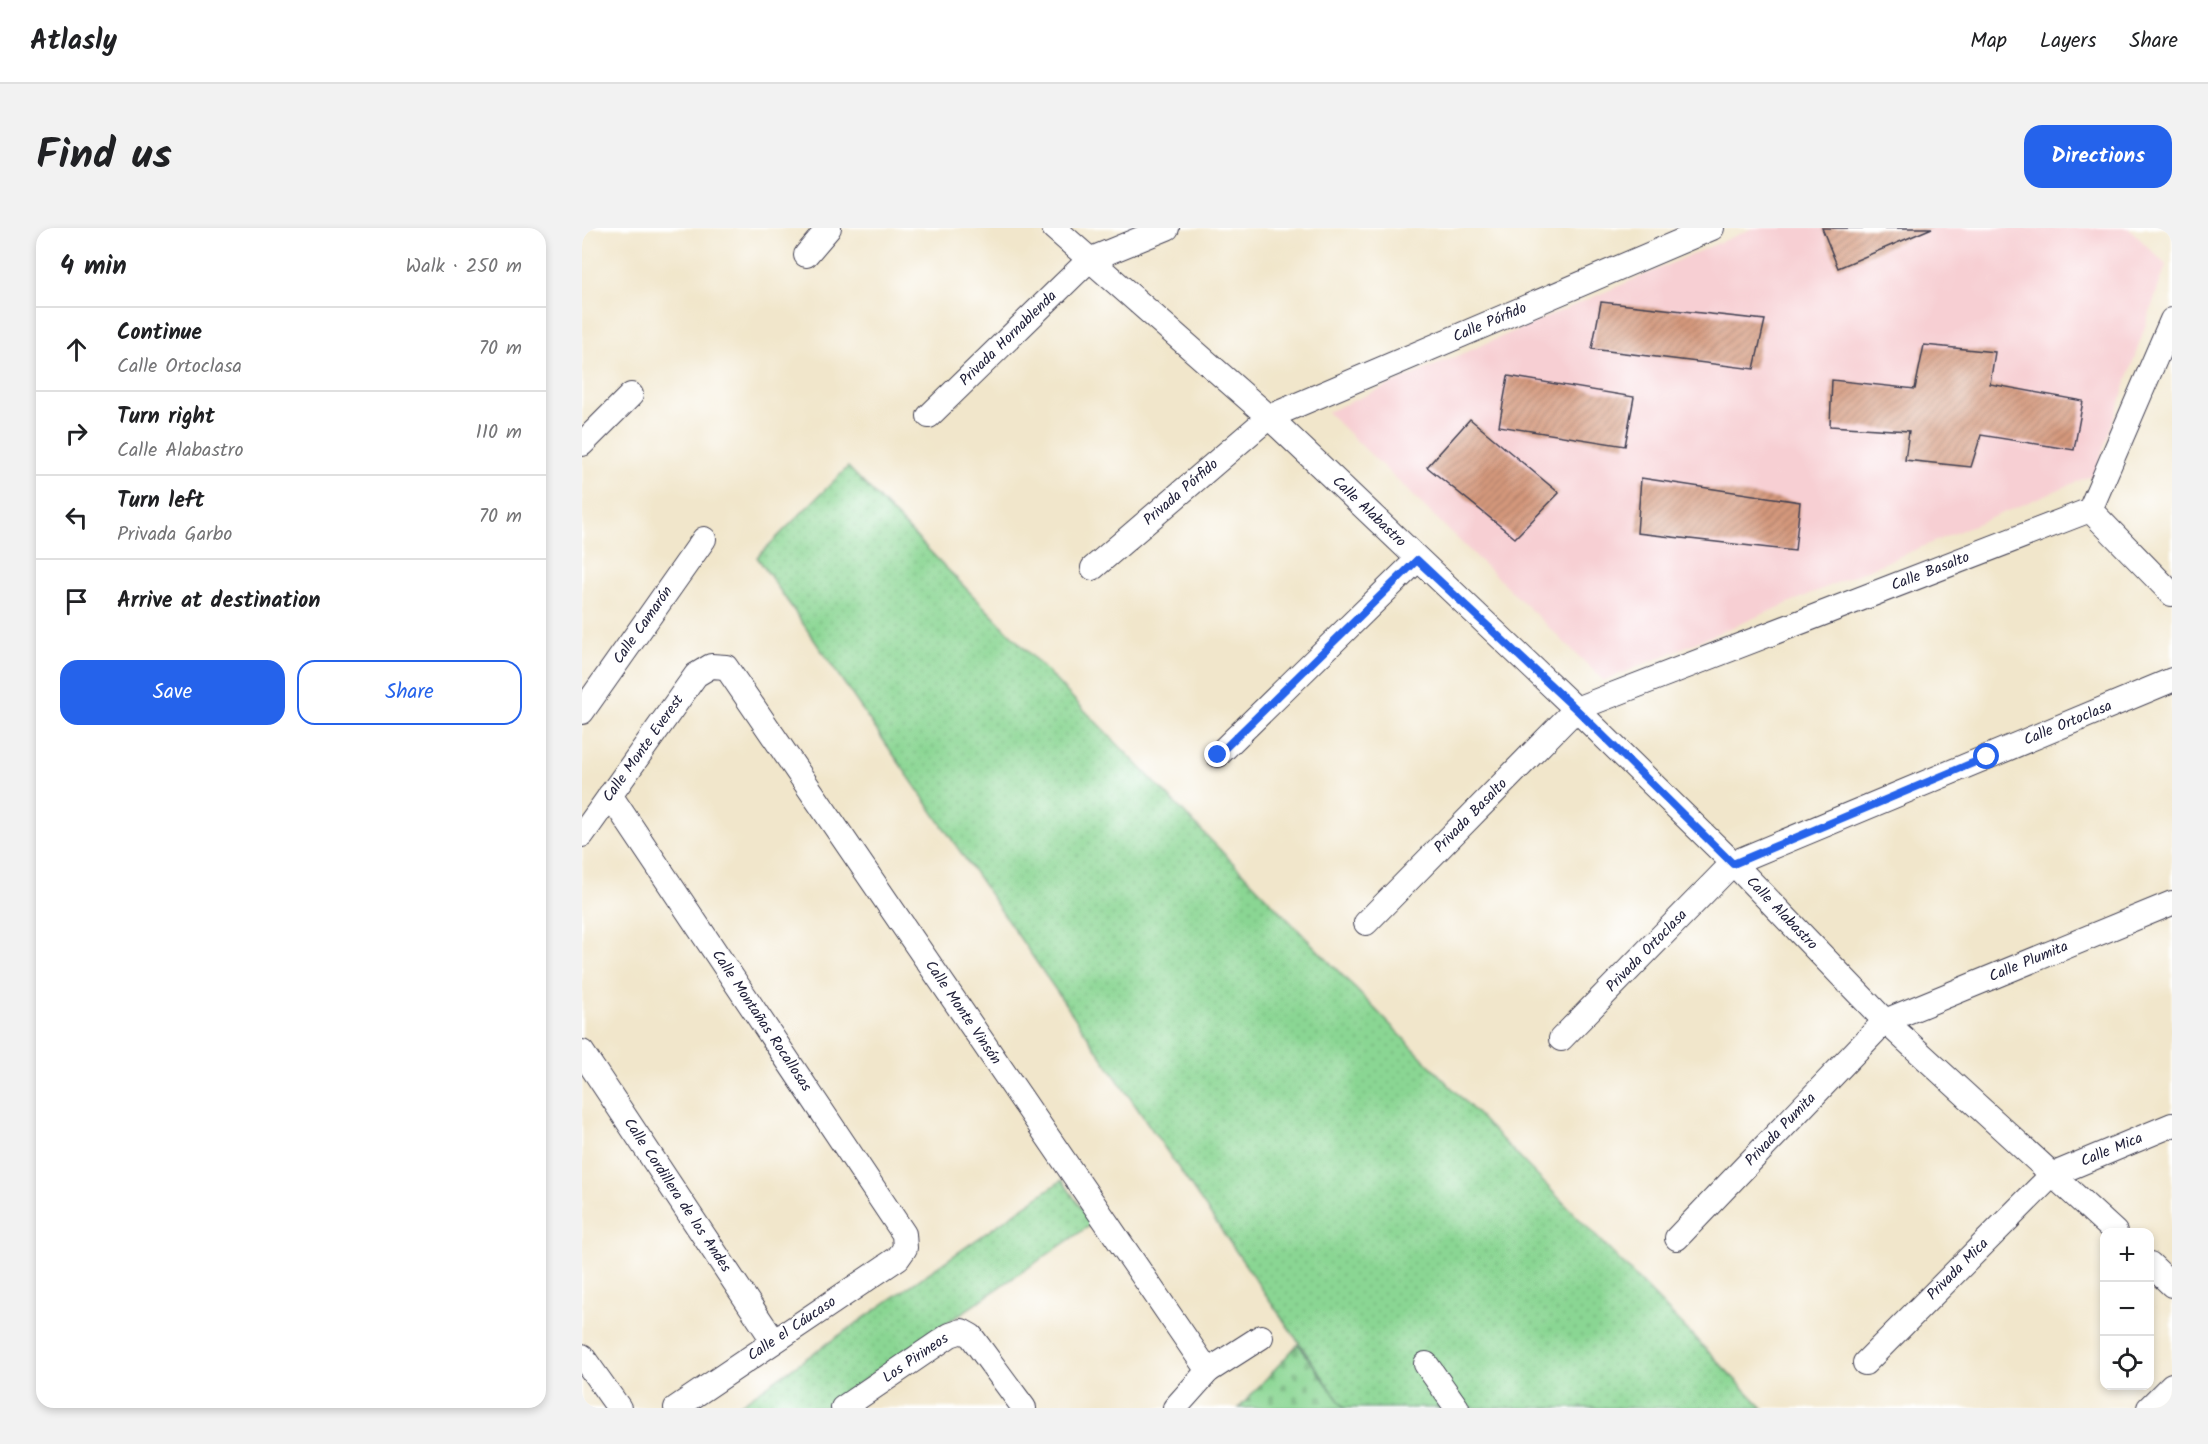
<!DOCTYPE html>
<html lang="en">
<head>
<meta charset="utf-8">
<style>
  body { margin:0; font-family:Kalam,sans-serif; background:#f2f2f2; color:#202124 }
  .controls { position:absolute; right:18px; bottom:18px; display:grid; overflow:hidden; border-radius:12px; box-shadow:0 3px 9px #0003 }
  .controls button { width:54px; height:54px; display:grid; place-items:center; padding:0; border:0; border-bottom:2px solid #e0e0e0; background:#fff; color:#202124; font:30px sans-serif }
  .stop { position:absolute; width:18px; height:18px; margin:-14px; border:4px solid #2563eb; border-radius:50%; background:#fff }
  .stop.end { background:#2563eb; border-color:#fff; box-shadow:0 2px 6px #0008 }
  .list { margin:0; padding:0; list-style:none }
  h2 { display:flex; justify-content:space-between; align-items:center; height:78px; margin:0; padding:0 24px; font-size:26px }
  h2 small { font-size:20px; font-weight:400; color:#757577 }
  .list li { display:grid; grid-template-columns:39px 1fr auto; gap:18px; align-items:center; box-sizing:border-box; height:84px; padding:0 24px; border-top:2px solid #e0e0e0 }
  .list b { display:block; font-size:22px; white-space:nowrap }
  .list p { margin:0; font-size:20px; white-space:nowrap; color:#757577 }
  .list em { font-size:20px; font-style:normal; color:#757577 }
  .actions { display:flex; gap:12px; padding:18px 24px }
  .actions a { flex:1; padding:14px 0; border:2px solid #2563eb; border-radius:18px; text-align:center; font-size:21px; color:#2563eb }
  .actions .main { background:#2563eb; color:#fff }
  .icon { flex:none; width:33px; height:33px; fill:none; stroke:currentColor; stroke-width:2; stroke-linecap:round; stroke-linejoin:round }
  .map { position:relative; flex:none; width:1590px; height:1180px; overflow:hidden; border-radius:18px }
  header { display:flex; align-items:center; gap:36px; box-sizing:border-box; height:84px; padding:0 30px; background:#fff; border-bottom:2px solid #e0e0e0 }
  header strong { font-size:28px }
  nav { display:flex; gap:33px; margin-inline-start:auto; font-size:21px }
  .intro { display:flex; align-items:center; justify-content:space-between; box-sizing:border-box; height:144px; padding:0 36px }
  h1 { margin:0; font-size:42px }
  .button { padding:15px 27px; border-radius:18px; background:#2563eb; color:#fff; font-size:21px; font-weight:700 }
  main { display:flex; gap:36px; padding:0 36px }
  aside { flex:1; background:#fff; border-radius:18px; box-shadow:0 3px 9px #0003 }
  .map>svg:first-child { display:block }
  .built { fill:#f7cfd3 }
  .grass { fill:url(#grass-dots); stroke:#567c67; stroke-width:1.5 }
  .cemetery { fill:url(#cemetery-stones); stroke:#567c67; stroke-width:1.5 }
  .building { fill:url(#building-hatch) }
  .lines { fill:none; stroke-linecap:round; stroke-linejoin:round }
  .minor-casing { stroke:#413f51; stroke-width:26 }
  .minor { stroke:#fff; stroke-width:24 }
  .route { stroke:#2563eb; stroke-width:8 }
  .labels { text-anchor:middle; dominant-baseline:central; stroke-width:4.5; stroke-linejoin:round; paint-order:stroke }
  .street-label { font-size:15px; fill:#22223b; stroke:#fff }
</style>
</head>
<body>
<header>
<strong>Atlasly</strong>
<nav><a>Map</a><a>Layers</a><a>Share</a></nav>
</header>
<div class="intro"><h1>Find us</h1><a class="button">Directions</a></div>
<main>
<aside>
<h2>4 min<small>Walk · 250 m</small></h2>
<ul class="list">
<li><svg class="icon" aria-label="ahead" viewBox="0 0 24 24"><path d="M12 20V5M6 11l6-6 6 6"/></svg><div><b>Continue</b><p>Calle Ortoclasa</p></div><em>70 m</em></li>
<li><svg class="icon" aria-label="right" viewBox="0 0 24 24"><path d="M7 20v-9h11M14 6l5 5-5 5"/></svg><div><b>Turn right</b><p>Calle Alabastro</p></div><em>110 m</em></li>
<li><svg class="icon" aria-label="left" viewBox="0 0 24 24"><path d="M17 20v-9H6M10 6l-5 5 5 5"/></svg><div><b>Turn left</b><p>Privada Garbo</p></div><em>70 m</em></li>
<li><svg class="icon" aria-label="arrive" viewBox="0 0 24 24"><path d="M6 21V4h12l-3 4 3 4H6"/></svg><div><b>Arrive at destination</b></div></li>
</ul>
<div class="actions"><a class="main">Save</a><a>Share</a></div>
</aside>
<div class="map">
<svg width="1590" height="1180" viewBox="0 0 1590 1180">
  <defs>
    <pattern id="grass-dots" width="8" height="8" patternUnits="userSpaceOnUse" patternTransform="scale(1.5)"><rect width="8" height="8" fill="#8ad693"/><path d="M2 2h.1M6 6h.1" fill="none" stroke="#77b780" stroke-width="1.8" stroke-linecap="round"/></pattern>
    <pattern id="cemetery-stones" width="16" height="16" patternUnits="userSpaceOnUse" patternTransform="scale(1.5)"><rect width="16" height="16" fill="#8ad693"/><path d="M2 7V4a2 2 0 0 1 4 0v3zM10 15v-3a2 2 0 0 1 4 0v3z" fill="#77b780"/></pattern>
    <pattern id="building-hatch" width="6" height="6" patternUnits="userSpaceOnUse" patternTransform="scale(1.5)"><rect width="6" height="6" fill="#d4987c"/><path d="M-1 1l2-2M0 6l6-6M5 7l2-2" fill="none" stroke="#ac7c67"/></pattern>
  </defs>
  <rect width="100%" height="100%" fill="#fff"/>
  <filter id="ink" filterUnits="userSpaceOnUse"><feTurbulence type="fractalNoise" baseFrequency=".0167" numOctaves="2"/><feDisplacementMap in="SourceGraphic" scale="12" xChannelSelector="R" yChannelSelector="G"/><feConvolveMatrix kernelMatrix="1 2 1 2 8 2 1 2 1" color-interpolation-filters="sRGB"/></filter>
  <filter id="wash" filterUnits="userSpaceOnUse"><feTurbulence type="fractalNoise" baseFrequency=".008" numOctaves="4" result="noise"/><feDisplacementMap in="SourceGraphic" scale="24" xChannelSelector="R" yChannelSelector="G"/><feGaussianBlur stdDeviation="1.35" result="paint"/><feColorMatrix in="noise" values="0 0 0 0 0 0 0 0 0 0 0 0 0 0 0 0 0 1.4 0 .05"/><feComposite in="paint" operator="in"/></filter>
  <g filter="url(#wash)">
    <rect width="100%" height="100%" fill="#f1e6cb"/>
    <path class="built" d="M1171,0h376l37,37 -71,209 -491,207 -277,-269z"/>
    <g class="grass">
      <path d="M266,239l915,941h-419l-587,-851z"/>
      <path d="M480,952l30,44 -269,184h-88z"/>
    </g>
    <path class="cemetery" d="M716,1116l46,64h-105z"/>
    <g id="blocks">
      <g class="building">
        <path d="M1240,0h110l-94,40z"/>
        <path d="M1019,74l164,18 -11,49 -162,-20z"/>
        <path d="M1342,117l71,7 -5,32 93,17 -9,49 -93,-15 -10,32 -66,-7 4,-29 -79,-5 2,-46 83,9z"/>
        <path d="M926,148l126,21 -9,49 -126,-20z"/>
        <path d="M888,191l89,74 -44,45 -88,-71z"/>
        <path d="M1059,250l159,24 -5,49 -158,-18z"/>
      </g>
    </g>
  </g>
  <g filter="url(#ink)">
    <use href="#blocks" fill-opacity="0" stroke="#413f51" stroke-width="1.5"/>
    <g class="lines">
      <g class="minor-casing">
        <g id="minor">
          <path id="s1" d="M472,0l215,189 307,292 157,154 152,158 230,211"/>
          <path d="M224,27l23,-27"/>
          <path id="s2" d="M347,188l160,-156 78,-32"/>
          <path d="M0,216l49,-49"/>
          <path d="M1508,282l82,84"/>
          <path id="s3" d="M511,340l176,-151 443,-189"/>
          <path id="s4" d="M0,484l122,-173"/>
          <path d="M636,527l199,-195"/>
          <path id="s5" d="M28,567l294,439 1,14 -7,10 -222,150"/>
          <path id="s6" d="M0,607l114,-160 15,-9 15,1 482,704"/>
          <path id="s7" d="M784,695l210,-214 514,-199 82,-190"/>
          <path id="s8" d="M979,811l172,-176 439,-183"/>
          <path id="s9" d="M0,824l191,288"/>
          <path id="s10" d="M1095,1010l208,-217 287,-118"/>
          <path d="M1568,1036l22,21"/>
          <path d="M0,1128l37,52"/>
          <path id="s11" d="M1283,1135l187,-188 120,-50"/>
          <path d="M844,1136l31,44"/>
          <path id="s12" d="M261,1180l107,-73 12,-4 9,5 53,72"/>
          <path d="M593,1180l33,-37 53,-34"/>
          <path d="M1567,1180l23,-23"/>
        </g>
      </g>
      <use href="#minor" class="minor"/>
    </g>
  </g>
  <g class="lines" filter="url(#ink)">
    <path class="route" d="M636,527l199,-195 159,149 157,155 254,-107"/>
  </g>
  <g class="labels">
    <g class="street-label">
      <text stroke="none"><textPath href="#s3" startOffset="472">Calle Pórfido</textPath></text>
      <text stroke="none"><textPath href="#s2" startOffset="111">Privada Hornablenda</textPath></text>
      <text stroke="none"><textPath href="#s3" startOffset="116">Privada Pórfido</textPath></text>
      <text stroke="none"><textPath href="#s1" startOffset="424">Calle Alabastro</textPath></text>
      <text stroke="none"><textPath href="#s7" startOffset="680">Calle Basalto</textPath></text>
      <text stroke="none"><textPath href="#s4" startOffset="106">Calle Camarón</textPath></text>
      <text stroke="none"><textPath href="#s8" startOffset="609">Calle Ortoclasa</textPath></text>
      <text stroke="none"><textPath href="#s6" startOffset="106">Calle Monte Everest</textPath></text>
      <text stroke="none"><textPath href="#s7" startOffset="150">Privada Basalto</textPath></text>
      <text stroke="none"><textPath href="#s1" startOffset="1000">Calle Alabastro</textPath></text>
      <text stroke="none"><textPath href="#s8" startOffset="123">Privada Ortoclasa</textPath></text>
      <text stroke="none"><textPath href="#s10" startOffset="456">Calle Plumita</textPath></text>
      <text stroke="none"><textPath href="#s6" startOffset="648">Calle Monte Vinsón</textPath></text>
      <text stroke="none"><textPath href="#s5" startOffset="272">Calle Montañas Rocallosas</textPath></text>
      <text stroke="none"><textPath href="#s10" startOffset="150">Privada Pumita</textPath></text>
      <text stroke="none"><textPath href="#s11" startOffset="330">Calle Mica</textPath></text>
      <text stroke="none"><textPath href="#s9" startOffset="172">Calle Cordillera de los Andes</textPath></text>
      <text stroke="none"><textPath href="#s11" startOffset="132">Privada Mica</textPath></text>
      <text transform="translate(210 1101) rotate(-34)">Calle el Cáucaso</text>
      <text stroke="none"><textPath href="#s12" startOffset="88">Los Pirineos</textPath></text>
    </g>
  </g>
</svg>
<div class="controls">
<button>+</button>
<button>−</button>
<button><svg class="icon" aria-label="locate" viewBox="0 0 24 24"><circle cx="12" cy="12" r="6"/><path d="M12 2v4M12 18v4M2 12h4M18 12h4"/></svg></button>
</div>
<div class="stop" style="left:1405px;top:529px"></div>
<div class="stop end" style="left:636px;top:527px"></div>
</div>
</main>
</body>
</html>
